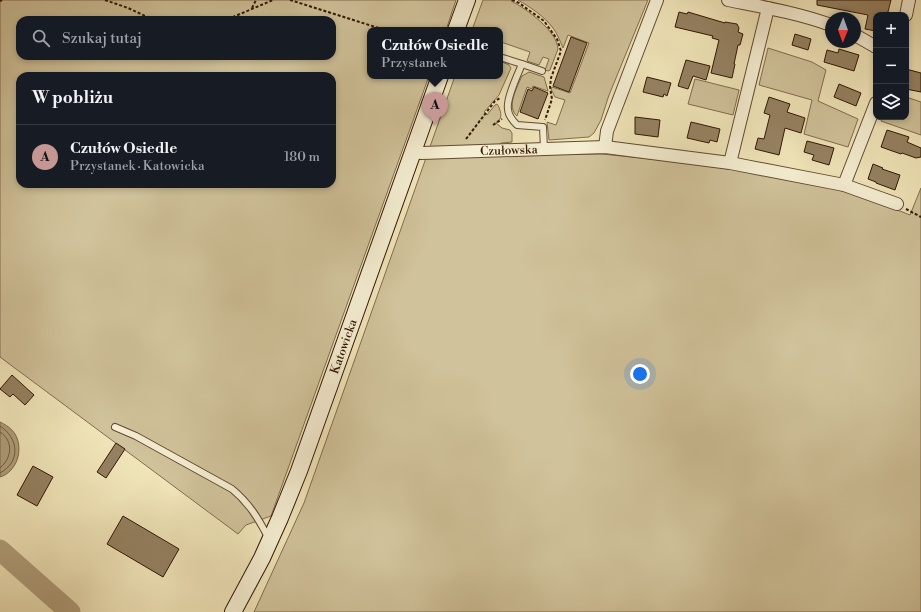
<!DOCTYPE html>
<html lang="pl">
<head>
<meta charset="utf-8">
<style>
  body { margin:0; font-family:"Libre Bodoni",serif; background:#242831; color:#f1f3f6 }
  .controls { position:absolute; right:12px; top:12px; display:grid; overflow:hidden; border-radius:8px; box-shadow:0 2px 6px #0003 }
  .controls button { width:36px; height:36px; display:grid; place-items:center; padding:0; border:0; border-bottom:1px solid #363941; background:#171b24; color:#f1f3f6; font:20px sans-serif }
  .compass { position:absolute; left:825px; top:12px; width:36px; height:36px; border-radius:50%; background:#171b24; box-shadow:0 2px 6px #0003; rotate:181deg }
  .you { position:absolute; left:640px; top:374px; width:14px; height:14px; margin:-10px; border:3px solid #fff; border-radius:50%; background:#1a73e8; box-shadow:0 0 0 6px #1a73e833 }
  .badge { display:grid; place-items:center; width:26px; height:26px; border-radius:50%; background:#c59692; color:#111; font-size:13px; font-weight:700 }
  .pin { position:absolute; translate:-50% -33px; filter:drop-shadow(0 1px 2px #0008) }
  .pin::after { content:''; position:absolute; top:21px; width:14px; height:12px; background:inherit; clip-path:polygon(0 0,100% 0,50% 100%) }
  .popup { position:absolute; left:367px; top:27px; width:136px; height:52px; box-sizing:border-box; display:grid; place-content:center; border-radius:8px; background:#171b24; filter:drop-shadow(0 1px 3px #0005); font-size:13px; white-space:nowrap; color:#9ea1a6 }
  .popup b { font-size:15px; color:#f1f3f6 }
  .popup::after { content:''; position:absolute; left:50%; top:100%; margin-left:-8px; border:8px solid transparent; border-top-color:#171b24 }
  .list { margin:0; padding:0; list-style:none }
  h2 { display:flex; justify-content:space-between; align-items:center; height:52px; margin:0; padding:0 16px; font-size:17px }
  h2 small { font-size:13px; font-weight:400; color:#9ea1a6 }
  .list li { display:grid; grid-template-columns:26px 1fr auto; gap:12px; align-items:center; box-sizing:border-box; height:64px; padding:0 16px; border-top:1px solid #363941 }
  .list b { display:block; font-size:15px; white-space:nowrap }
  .list p { margin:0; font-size:13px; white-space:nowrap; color:#9ea1a6 }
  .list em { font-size:13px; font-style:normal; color:#9ea1a6 }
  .icon { flex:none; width:22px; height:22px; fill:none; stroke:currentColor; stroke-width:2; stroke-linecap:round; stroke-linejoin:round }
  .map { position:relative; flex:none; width:921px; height:612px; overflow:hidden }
  .search { position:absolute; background:#171b24; box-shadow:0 2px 6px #0003; left:16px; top:16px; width:320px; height:44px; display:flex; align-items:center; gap:10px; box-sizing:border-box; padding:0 14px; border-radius:12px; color:#9ea1a6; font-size:15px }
  .panel { position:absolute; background:#171b24; box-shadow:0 2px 6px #0003; left:16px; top:72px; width:320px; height:116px; border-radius:12px }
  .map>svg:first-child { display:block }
  .green { fill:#d0c29a; stroke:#826c4e; fill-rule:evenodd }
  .water { fill:#b09f7b; stroke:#7e684b }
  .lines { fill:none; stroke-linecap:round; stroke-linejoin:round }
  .shore { stroke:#725a3f; stroke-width:1 }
  .river { stroke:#b09f7b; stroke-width:21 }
  .building { fill:#958262; stroke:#331603 }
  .service-casing { stroke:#624a30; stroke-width:8 }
  .minor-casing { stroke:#624a30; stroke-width:14 }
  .secondary-casing { stroke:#331603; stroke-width:18 }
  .path { stroke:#331603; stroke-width:2; stroke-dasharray:3 2; stroke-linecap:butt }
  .service { stroke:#f5eed2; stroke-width:6 }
  .minor { stroke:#f5eed2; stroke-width:12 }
  .secondary { stroke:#f5eed2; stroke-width:16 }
  .labels { text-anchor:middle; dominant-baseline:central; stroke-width:3; stroke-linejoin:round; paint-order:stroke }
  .street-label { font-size:12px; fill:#331603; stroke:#f5eed2 }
</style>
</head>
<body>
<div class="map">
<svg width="921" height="612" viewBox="0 0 921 612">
  <rect width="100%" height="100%" fill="#f0e5b9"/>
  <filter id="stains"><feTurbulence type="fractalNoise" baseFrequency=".005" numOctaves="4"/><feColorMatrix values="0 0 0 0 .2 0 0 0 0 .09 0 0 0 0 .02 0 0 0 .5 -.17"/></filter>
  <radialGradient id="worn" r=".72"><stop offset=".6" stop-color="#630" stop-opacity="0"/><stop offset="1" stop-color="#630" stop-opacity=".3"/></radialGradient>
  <g class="green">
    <path d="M0,0h456l-10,30h-76v46h59l-158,440 -25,9 -8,9 -238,-177zM20,20h312v36h-312zM20,76h312v108h-312z"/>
    <path d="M483,0h29l-1,1c16,8 46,30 47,48l-8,21 -2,1 -3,-1 4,-11 -6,-2 -4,8 -12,-4 3,-9 -29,-10 -1,2v-14h-28z"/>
    <path d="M518,0h130l-39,95 -8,25 -7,13 -5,4 -40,3 -2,-18 9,3 9,-25 -10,-3 -4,-8 1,-2 18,6 19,-50 -21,-8 -5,13c-3,-7 -6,-15 -10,-20 -9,-12 -23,-21 -35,-28z"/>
    <path d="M768,48l44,14 14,8 -8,31 40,18 -10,28 -44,-13 8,-34 -53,-15z"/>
    <path d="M500,61l9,4 2,3 -12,27 -15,17 3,3 8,-10 2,-1c3,4 5,11 3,15 -1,1 -3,2 -4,4l6,5 8,2 2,3v9l-11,1 -1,12 102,-1 128,13 110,23 30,9 40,16 11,-27v424h-667l50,-109 151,-427h45z"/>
    <path d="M529,72l15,5 4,14 -15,-5 -1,3 -5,-2 -10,29c-11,-9 0,-29 5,-40z"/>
    <path d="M695,79l44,11 -6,25 -45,-11z"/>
    <path d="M906,97l15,5v33l-40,-14 1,-4h24z"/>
  </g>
  <path class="water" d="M0,422c6,3 11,6 15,12 9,15 2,38 -15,43z"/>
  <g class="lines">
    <g class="shore">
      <path d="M0,426c19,12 21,36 0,47"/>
      <path d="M0,432c14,9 12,26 0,36"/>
    </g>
    <path class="river" d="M0,550l70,62"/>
  </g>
  <g class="building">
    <path d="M817,0h74l-3,12h-1l-1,3h-10v16l-11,-2 3,-14 -51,-10z"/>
    <path d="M679,12l8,2 1,-2 37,11v-1l12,2 2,4 -1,4 5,2 -3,11h-2l-4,19h1l-3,14 -21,-5 8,-33 -7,-2 1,-2 -38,-9z"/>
    <path d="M795,34l16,5 -3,11 -16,-5z"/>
    <path d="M571,37l16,6 -18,49 -16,-6z"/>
    <path d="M839,49l20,6 -5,16 -30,-9 3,-12 11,3z"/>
    <path d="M686,60l24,6 -4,14 -13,-4 -5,13 -10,-3z"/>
    <path d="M906,69l15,4v19l-15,-3z"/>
    <path d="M647,77l24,6 -4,13 -3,-2 -1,3 -20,-5z"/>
    <path d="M839,84l22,9 -5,13 -22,-9z"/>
    <path d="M534,87l14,6 -10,26 -18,-7 8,-23 4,2z"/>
    <path d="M769,97l21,7 -3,8 18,6 -4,15 -16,-5 -6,27 -24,-6 3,-11 6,1 6,-24 -6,-2z"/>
    <path d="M635,117l25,3 -2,17 -23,-3z"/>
    <path d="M691,122l29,7 -3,13 -7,-2 -1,3 -22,-5z"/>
    <path d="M887,130l22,7 -2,5 14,6v9l-5,1 -14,-5 -1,1 -20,-7z"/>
    <path d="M807,141l27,7 -5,17 -17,-5 2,-5 -10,-3z"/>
    <path d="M873,164l10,4 -1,1 18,6 -5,15 -19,-7v-1l-8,-3z"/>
    <path d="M12,375l22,20 -9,10 -12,-11 -3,3 -10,-8z"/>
    <path d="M116,443l9,6 -19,29 -9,-6z"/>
    <path d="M33,466l20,11 -16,29 -20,-11z"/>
    <path d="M123,516l56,33 -16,28 -56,-33z"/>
  </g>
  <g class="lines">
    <g class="service-casing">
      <g id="service">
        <path d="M503,58l19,6c-4,10 -16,35 -14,45 0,6 5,12 9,16l26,2 1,22"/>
        <path d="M522,64l20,7"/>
        <path d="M115,427l21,9 96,53c17,14 26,29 36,48"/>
      </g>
    </g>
    <g class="minor-casing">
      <g id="minor">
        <path d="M728,0c35,7 70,13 103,25"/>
        <path d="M906,15l3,-15"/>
        <path d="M855,35l21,12"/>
        <path d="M605,147l2,-16 50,-131"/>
        <path id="s1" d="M413,152l9,1 183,-6 125,16 114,22 53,19"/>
        <path d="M730,163l38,-155"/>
        <path d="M844,185l32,-82"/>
      </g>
    </g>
    <g class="secondary-casing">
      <g id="secondary">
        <path d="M456,30l11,-30"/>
        <path id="s2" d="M233,612l29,-54 18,-40 19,-47 141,-395"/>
      </g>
    </g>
    <g class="path">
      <path d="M105,0l23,8 26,12"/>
      <path d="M290,0l95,30"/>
      <path d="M512,0l7,3 25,18 13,18 4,12 -10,27 -1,9 2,12 -7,21"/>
      <path d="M0,1l2,-1"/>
      <path d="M252,8l4,-8"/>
      <path d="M223,20l10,-3 40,-17"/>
      <path d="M493,125l9,-6"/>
      <path d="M466,139l29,-38 5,-3"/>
      <path d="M906,209l15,8"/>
    </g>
    <use href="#service" class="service"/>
    <use href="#minor" class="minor"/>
    <use href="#secondary" class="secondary"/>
  </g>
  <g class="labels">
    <g class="street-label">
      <text stroke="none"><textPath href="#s1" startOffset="96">Czułowska</textPath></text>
      <text stroke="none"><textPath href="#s2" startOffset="288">Katowicka</textPath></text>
    </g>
  </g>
  <rect width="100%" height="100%" filter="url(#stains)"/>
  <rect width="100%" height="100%" fill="url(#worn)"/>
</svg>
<div class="controls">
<button>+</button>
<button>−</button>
<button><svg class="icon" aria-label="layers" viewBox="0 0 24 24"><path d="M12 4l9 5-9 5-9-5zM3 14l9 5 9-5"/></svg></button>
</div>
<svg class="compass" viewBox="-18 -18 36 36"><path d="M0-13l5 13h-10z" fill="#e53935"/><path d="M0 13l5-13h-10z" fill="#9ea1a6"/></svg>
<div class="you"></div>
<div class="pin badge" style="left:435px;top:125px">A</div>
<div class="popup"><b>Czułów Osiedle</b>Przystanek</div>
<div class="search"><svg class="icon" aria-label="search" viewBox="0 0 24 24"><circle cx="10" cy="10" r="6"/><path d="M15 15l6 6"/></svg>Szukaj tutaj</div>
<section class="panel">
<h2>W pobliżu<small></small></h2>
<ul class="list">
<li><span class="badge">A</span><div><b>Czułów Osiedle</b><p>Przystanek · Katowicka</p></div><em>180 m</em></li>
</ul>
</section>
</div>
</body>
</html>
